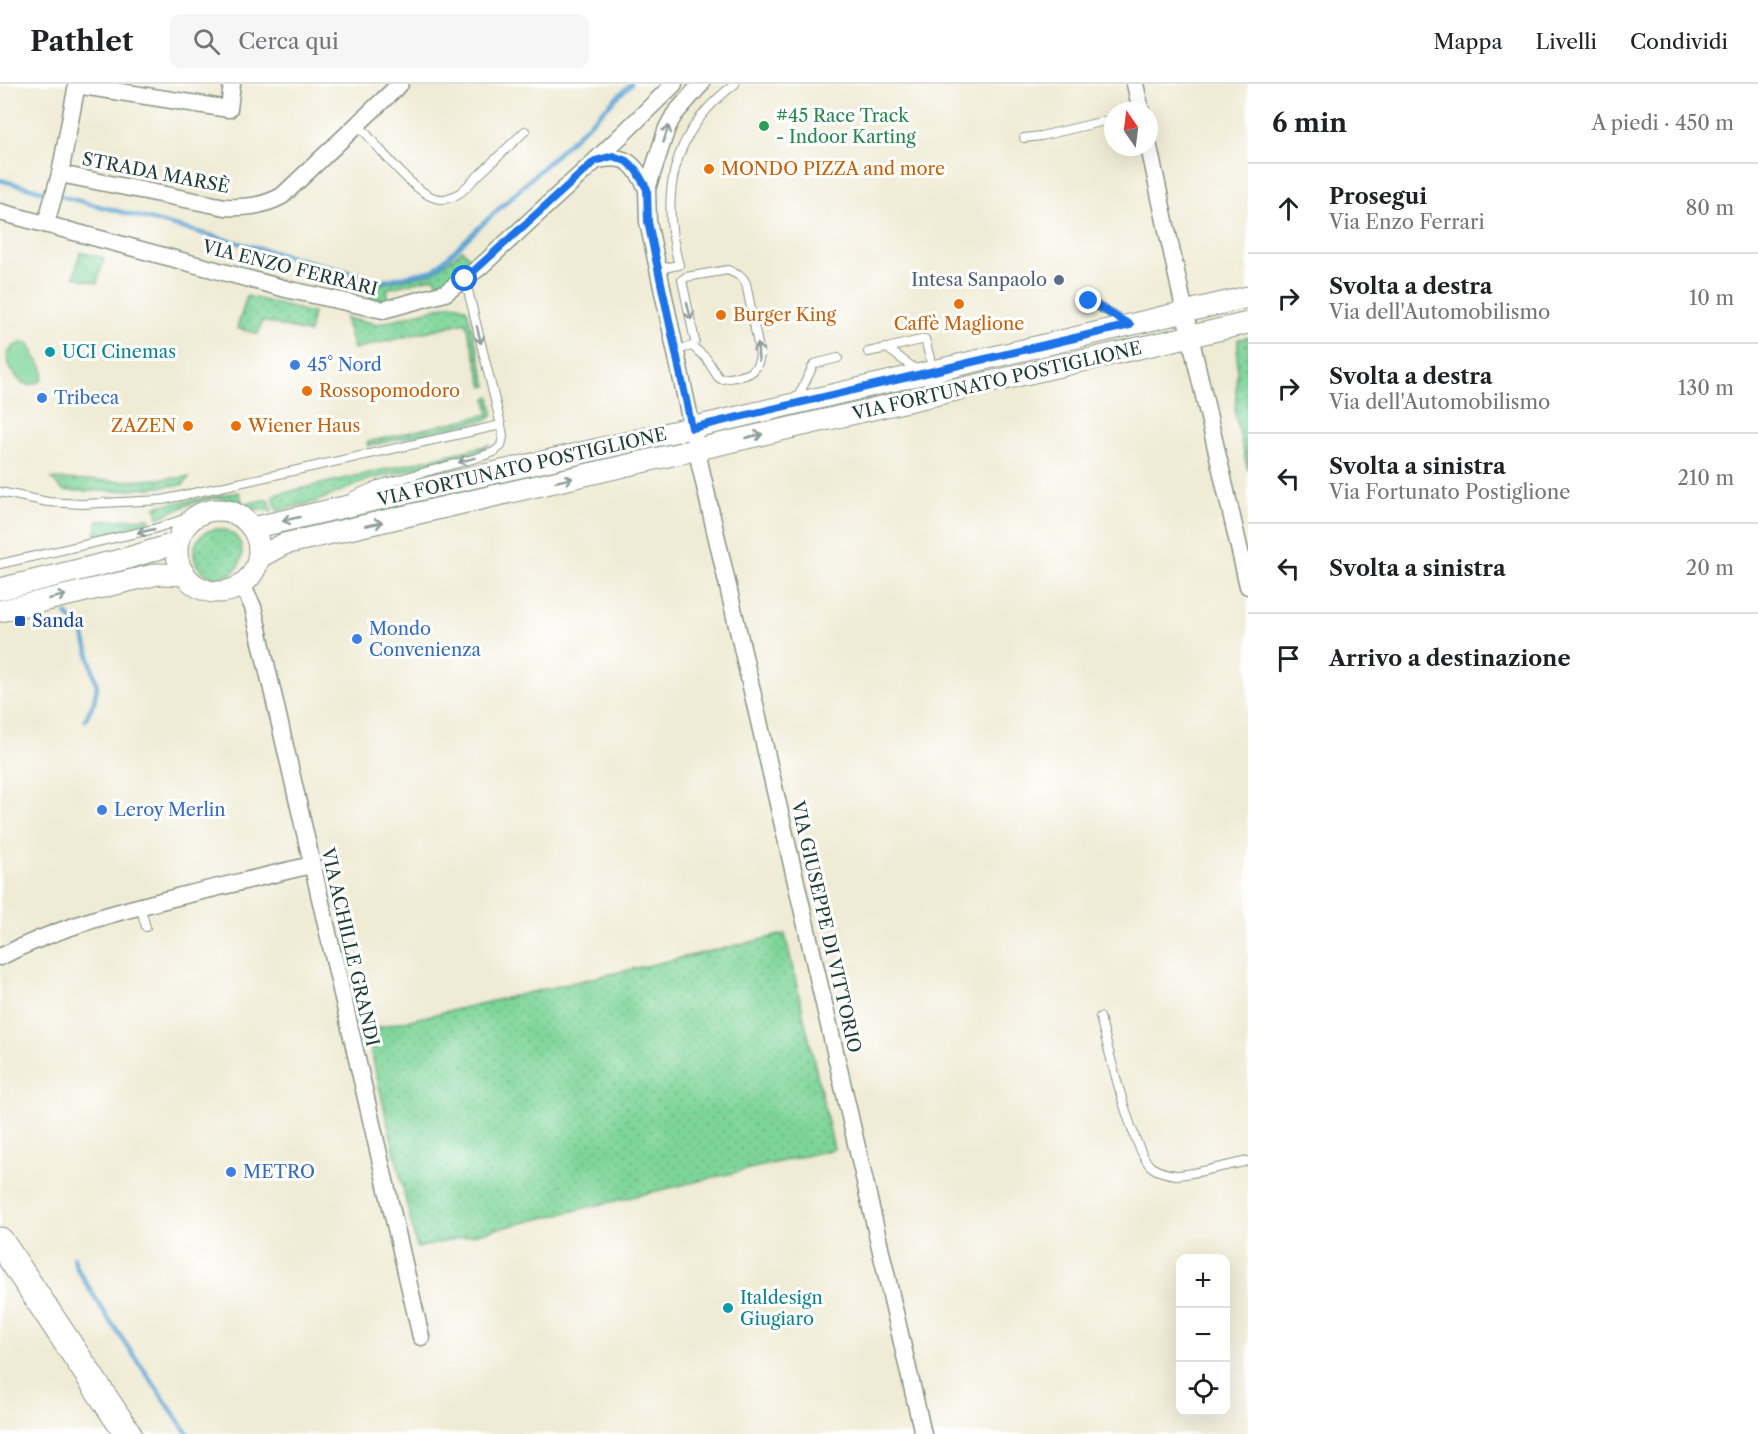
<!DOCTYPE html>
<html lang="it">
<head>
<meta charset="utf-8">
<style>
  body { margin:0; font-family:"Libre Caslon Text",serif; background:#f6f6f6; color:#202124 }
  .controls { position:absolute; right:18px; bottom:18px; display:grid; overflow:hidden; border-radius:12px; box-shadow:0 6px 24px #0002 }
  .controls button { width:54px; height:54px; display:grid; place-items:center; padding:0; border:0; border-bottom:2px solid #e0e0e0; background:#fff; color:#202124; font:30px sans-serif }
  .compass { position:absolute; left:1104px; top:18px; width:54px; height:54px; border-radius:50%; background:#fff; box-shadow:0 6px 24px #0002; rotate:346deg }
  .stop { position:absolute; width:18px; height:18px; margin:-14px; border:4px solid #1a73e8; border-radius:50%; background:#fff }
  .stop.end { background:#1a73e8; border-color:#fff; box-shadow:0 2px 6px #0008 }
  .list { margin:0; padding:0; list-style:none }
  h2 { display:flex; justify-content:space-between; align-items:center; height:78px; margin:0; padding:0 24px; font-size:26px }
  h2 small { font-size:20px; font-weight:400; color:#757577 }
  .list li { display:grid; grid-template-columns:39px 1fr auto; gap:18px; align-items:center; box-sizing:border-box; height:90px; padding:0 24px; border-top:2px solid #e0e0e0 }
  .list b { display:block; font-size:22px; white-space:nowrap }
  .list p { margin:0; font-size:20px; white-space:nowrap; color:#757577 }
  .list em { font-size:20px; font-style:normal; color:#757577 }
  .icon { flex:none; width:33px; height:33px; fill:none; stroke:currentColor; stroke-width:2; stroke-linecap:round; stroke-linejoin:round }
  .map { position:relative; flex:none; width:1248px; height:1350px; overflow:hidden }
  header { display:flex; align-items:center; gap:36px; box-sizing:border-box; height:84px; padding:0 30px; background:#fff; border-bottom:2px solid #e0e0e0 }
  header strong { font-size:28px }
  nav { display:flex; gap:33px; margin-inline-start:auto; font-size:21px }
  .search { width:420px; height:54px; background:#f6f6f6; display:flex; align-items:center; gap:15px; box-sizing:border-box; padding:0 21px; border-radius:12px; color:#757577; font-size:22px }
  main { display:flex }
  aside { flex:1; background:#fff }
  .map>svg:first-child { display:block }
  .grass { fill:url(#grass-dots); stroke:#4e8966; stroke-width:1.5 }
  .park { fill:#7ed599; stroke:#4e8966; stroke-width:1.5 }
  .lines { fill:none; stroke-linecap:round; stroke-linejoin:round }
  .stream { stroke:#5ca4d3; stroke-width:4.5 }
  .service-casing { stroke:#879484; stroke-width:10 }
  .minor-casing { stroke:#879484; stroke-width:19 }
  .tertiary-casing { stroke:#879484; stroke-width:23 }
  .primary-casing { stroke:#879484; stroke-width:29 }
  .service { stroke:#fff; stroke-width:8 }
  .minor { stroke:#fff; stroke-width:16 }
  .tertiary { stroke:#fff; stroke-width:21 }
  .primary { stroke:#fff; stroke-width:27 }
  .oneway { stroke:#8f9e9a }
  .route { stroke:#1a73e8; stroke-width:8 }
  .leisure-dot { fill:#2e9e5b; stroke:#fff; stroke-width:2 }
  .food-dot { fill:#e8710a; stroke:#fff; stroke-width:2 }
  .service-dot { fill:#5c6f8a; stroke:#fff; stroke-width:2 }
  .culture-dot { fill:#0f9aa8; stroke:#fff; stroke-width:2 }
  .shop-dot { fill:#3f7fe0; stroke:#fff; stroke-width:2 }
  .transit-dot { fill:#1a4fb4; stroke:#fff; stroke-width:2 }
  .labels { text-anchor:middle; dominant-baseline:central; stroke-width:6; stroke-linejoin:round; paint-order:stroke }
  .leisure-label { font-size:18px; fill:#27864d; stroke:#fff; text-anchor:start }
  .food-label { font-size:18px; fill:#c56008; stroke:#fff; text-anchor:start }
  .street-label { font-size:18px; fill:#1f3d34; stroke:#fff }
  .service-label { font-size:18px; fill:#4e5e75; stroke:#fff; text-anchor:end }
  .culture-label { font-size:18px; fill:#0d838f; stroke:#fff; text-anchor:start }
  .shop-label { font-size:18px; fill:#366cbe; stroke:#fff; text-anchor:start }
  .transit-label { font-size:18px; fill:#164399; stroke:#fff; text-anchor:start }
</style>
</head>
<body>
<header>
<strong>Pathlet</strong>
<div class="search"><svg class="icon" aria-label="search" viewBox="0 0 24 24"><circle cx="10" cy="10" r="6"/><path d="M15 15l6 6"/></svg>Cerca qui</div>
<nav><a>Mappa</a><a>Livelli</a><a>Condividi</a></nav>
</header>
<main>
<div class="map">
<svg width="1248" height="1350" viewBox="0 0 1248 1350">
  <defs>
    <pattern id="grass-dots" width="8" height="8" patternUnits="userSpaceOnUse" patternTransform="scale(1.5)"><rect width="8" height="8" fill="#7ed599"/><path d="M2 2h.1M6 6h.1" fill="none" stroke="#67ae7e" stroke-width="1.8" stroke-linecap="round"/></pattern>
  </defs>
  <rect width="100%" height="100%" fill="#fff"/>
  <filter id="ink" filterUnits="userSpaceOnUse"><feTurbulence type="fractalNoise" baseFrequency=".0167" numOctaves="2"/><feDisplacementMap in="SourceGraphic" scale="12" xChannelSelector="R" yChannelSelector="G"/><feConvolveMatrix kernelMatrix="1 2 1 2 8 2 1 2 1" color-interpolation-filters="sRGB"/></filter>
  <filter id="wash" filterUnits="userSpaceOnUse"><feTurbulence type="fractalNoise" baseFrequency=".008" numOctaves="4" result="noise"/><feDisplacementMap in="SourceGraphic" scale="24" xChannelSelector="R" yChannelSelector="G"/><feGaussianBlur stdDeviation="1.35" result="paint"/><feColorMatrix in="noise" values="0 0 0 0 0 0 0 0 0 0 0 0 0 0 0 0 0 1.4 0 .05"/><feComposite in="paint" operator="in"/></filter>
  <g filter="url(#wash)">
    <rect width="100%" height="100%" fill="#efebd4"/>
    <g class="grass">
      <path d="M462,166l11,11 -30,24 -4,2 -4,-10 -48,12 2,11 -8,2 -11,-1 3,-17 12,-1 48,-10z"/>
      <path d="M80,168l24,6 -7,25 -23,-6z"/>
      <path d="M247,212l66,17 -4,20 -47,-12 -4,13 -21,-6z"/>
      <path d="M452,220l7,1 8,4 20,77 -4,1 -17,-65 -112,27 -9,-31 33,6z"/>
      <path d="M1248,253v133l-13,-55 3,-76z"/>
      <path d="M490,313l3,16 -4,6 -121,27 -1,-4 122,-28 -3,-16z"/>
      <path d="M490,361l-17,9 -102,25 -56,23 -38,9 -4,-16z"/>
      <path d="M189,393l-6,8 -68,6h-51l-13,-12 75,2z"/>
      <path d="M239,408l4,12 26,-5 3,12c-15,0 -28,-7 -41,-11 -24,-7 -52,9 -73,18l-2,-12z"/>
      <path d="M150,434v3l-55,16 3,-16z"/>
      <circle cx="218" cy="469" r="24"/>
      <path d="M785,850l49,215 -417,99 -51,-218z"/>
    </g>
    <path class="park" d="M21,259h7c4,5 4,9 8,14 5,10 11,12 5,24 -22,9 -19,-1 -31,-12l-3,-15 7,-8z"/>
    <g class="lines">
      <g class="stream">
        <path d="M0,96l383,101 51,-11 197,-186"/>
        <path d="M66,530l12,12 6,10 13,50 -3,16 -9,18"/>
        <path d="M74,1173l2,10 32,51 80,116"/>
      </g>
    </g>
  </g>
  <g filter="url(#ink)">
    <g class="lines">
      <g class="service-casing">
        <g id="service">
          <path d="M358,40c16,18 55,68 77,74 10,3 18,-1 26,-6l64,-61"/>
          <path d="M1024,54l17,-2 72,-17"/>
          <path d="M658,185l21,-4c-20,-72 -6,-135 56,-181"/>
          <path d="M1089,217l38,22"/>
          <path d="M887,264l38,-9 14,55"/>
          <path d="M676,266l16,-4 14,12 12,19 3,2c20,-3 36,-1 39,-24l-14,-72 -4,-6 -14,-7 -42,7 -4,3 13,61"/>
          <path d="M868,268l19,-4 32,24"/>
          <path d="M796,317l18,-37 24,-6"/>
          <path d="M0,408l48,10 34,2 80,-4 339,-75"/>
          <path d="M353,412l25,-11 102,-28 14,-5 7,-6 2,-10 -2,-11 -36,-147"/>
          <path d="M0,480l154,-35 48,-16"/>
          <path d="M140,822l6,21"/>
          <path d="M1100,933c7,26 34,141 53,151 6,4 16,6 23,7 12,1 57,-11 72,-14"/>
        </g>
      </g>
      <g class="minor-casing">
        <g id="minor">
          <path d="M701,0l-27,31 -7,13 -20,61 1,33 52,243 223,969"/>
          <path d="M1135,0l6,27"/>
          <path d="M76,1l153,24 3,-25"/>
          <path d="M1149,63l41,189 58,250"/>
          <path d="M595,77c30,-8 39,1 52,28"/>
          <path d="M60,90l165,33c22,1 38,-1 57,-11l118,-112"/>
          <path d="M0,128l290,78 93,20 62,-17 35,-26 115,-106 79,-77"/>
          <path d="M46,139l14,-49 17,-90"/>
          <path d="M242,501l11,22 168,730"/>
          <path d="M0,873c56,-29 116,-45 177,-60 45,-11 90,-21 134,-32"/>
        </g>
      </g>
      <g class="tertiary-casing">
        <g id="tertiary">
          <circle cx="218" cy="467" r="41"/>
          <path d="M252,444l469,-107 527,-124"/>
          <path d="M258,474l26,-14 964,-221"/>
          <path d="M0,505l128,-31 49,-15"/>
          <path d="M0,527l158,-37 26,1"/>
        </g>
      </g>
      <g class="primary-casing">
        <path id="primary" d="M0,1157l128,193"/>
      </g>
      <use href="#service" class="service"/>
      <use href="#minor" class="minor"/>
      <use href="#tertiary" class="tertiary"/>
      <use href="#primary" class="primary"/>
    </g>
    <defs><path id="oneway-shaft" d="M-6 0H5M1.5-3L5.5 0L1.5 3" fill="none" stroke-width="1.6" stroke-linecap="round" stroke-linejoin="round" transform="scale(1.5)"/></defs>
    <g class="oneway">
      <use href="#oneway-shaft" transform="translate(666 50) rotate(-73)"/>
      <use href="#oneway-shaft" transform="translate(689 227) rotate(76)"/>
      <use href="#oneway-shaft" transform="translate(479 251) rotate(76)"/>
      <use href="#oneway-shaft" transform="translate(758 268) rotate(-94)"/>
      <use href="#oneway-shaft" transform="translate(754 352) rotate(-13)"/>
      <use href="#oneway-shaft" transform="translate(467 376) rotate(165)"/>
      <use href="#oneway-shaft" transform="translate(564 396) rotate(-13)"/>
      <use href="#oneway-shaft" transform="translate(291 435) rotate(167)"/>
      <use href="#oneway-shaft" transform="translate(374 440) rotate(-13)"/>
      <use href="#oneway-shaft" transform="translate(146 447) rotate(167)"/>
      <use href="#oneway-shaft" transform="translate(57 513) rotate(-13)"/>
    </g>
  </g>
  <g class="lines" filter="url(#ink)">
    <path class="route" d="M465,195l130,-118 18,-5 13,5 10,9 11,19 1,33 44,206 438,-103 -41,-24"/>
  </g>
  <circle class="leisure-dot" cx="764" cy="42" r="6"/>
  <g class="food-dot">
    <circle cx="709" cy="85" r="6"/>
    <circle cx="959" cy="220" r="6"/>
    <circle cx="721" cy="231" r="6"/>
    <circle cx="307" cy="307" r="6"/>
    <circle cx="188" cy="342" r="6"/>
    <circle cx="236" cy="342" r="6"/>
  </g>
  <circle class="service-dot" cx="1059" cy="196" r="6"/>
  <g class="culture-dot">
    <circle cx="50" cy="268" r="6"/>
    <circle cx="728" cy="1224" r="6"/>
  </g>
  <g class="shop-dot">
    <circle cx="295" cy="281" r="6"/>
    <circle cx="42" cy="314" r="6"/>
    <circle cx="357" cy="555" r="6"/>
    <circle cx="102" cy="726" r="6"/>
    <circle cx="231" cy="1088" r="6"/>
  </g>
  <rect class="transit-dot" x="14" y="531" width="12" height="12" rx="3"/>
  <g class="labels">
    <g class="leisure-label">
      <text x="776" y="32">#45 Race Track<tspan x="776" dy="21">- Indoor Karting</tspan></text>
    </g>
    <g class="food-label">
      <text x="721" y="85">MONDO PIZZA and more</text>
      <text x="733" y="231">Burger King</text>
      <text x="959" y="240" text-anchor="middle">Caffè Maglione</text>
      <text x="319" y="307">Rossopomodoro</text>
      <text x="176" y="342" text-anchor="end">ZAZEN</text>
      <text x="248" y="342">Wiener Haus</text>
    </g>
    <g class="street-label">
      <text transform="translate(156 89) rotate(11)">STRADA MARSÈ</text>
      <text transform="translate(290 184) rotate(14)">VIA ENZO FERRARI</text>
      <text transform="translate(997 297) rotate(-13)">VIA FORTUNATO POSTIGLIONE</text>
      <text transform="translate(522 383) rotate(-13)">VIA FORTUNATO POSTIGLIONE</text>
      <text transform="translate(826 843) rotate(77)">VIA GIUSEPPE DI VITTORIO</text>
      <text transform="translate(350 863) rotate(77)">VIA ACHILLE GRANDI</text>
    </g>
    <g class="service-label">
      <text x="1047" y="196">Intesa Sanpaolo</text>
    </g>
    <g class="culture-label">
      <text x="62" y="268">UCI Cinemas</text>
      <text x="740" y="1214">Italdesign<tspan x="740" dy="21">Giugiaro</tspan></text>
    </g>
    <g class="shop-label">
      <text x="307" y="281">45° Nord</text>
      <text x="54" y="314">Tribeca</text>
      <text x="369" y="545">Mondo<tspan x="369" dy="21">Convenienza</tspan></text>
      <text x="114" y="726">Leroy Merlin</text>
      <text x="243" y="1088">METRO</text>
    </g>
    <g class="transit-label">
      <text x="32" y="537">Sanda</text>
    </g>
  </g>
</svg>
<div class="controls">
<button>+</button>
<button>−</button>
<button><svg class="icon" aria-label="locate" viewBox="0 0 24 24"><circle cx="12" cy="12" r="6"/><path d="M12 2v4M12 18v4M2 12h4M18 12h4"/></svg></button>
</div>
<svg class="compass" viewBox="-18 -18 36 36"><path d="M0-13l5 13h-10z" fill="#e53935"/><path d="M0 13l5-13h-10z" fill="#757577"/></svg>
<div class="stop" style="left:465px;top:195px"></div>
<div class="stop end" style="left:1089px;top:217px"></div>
</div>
<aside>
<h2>6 min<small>A piedi · 450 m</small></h2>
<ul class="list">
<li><svg class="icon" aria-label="ahead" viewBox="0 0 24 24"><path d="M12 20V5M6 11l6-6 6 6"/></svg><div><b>Prosegui</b><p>Via Enzo Ferrari</p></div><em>80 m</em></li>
<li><svg class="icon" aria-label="right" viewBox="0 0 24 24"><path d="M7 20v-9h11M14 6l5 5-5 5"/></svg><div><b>Svolta a destra</b><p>Via dell'Automobilismo</p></div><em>10 m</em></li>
<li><svg class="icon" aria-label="right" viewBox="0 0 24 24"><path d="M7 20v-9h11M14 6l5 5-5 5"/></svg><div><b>Svolta a destra</b><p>Via dell'Automobilismo</p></div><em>130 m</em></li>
<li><svg class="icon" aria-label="left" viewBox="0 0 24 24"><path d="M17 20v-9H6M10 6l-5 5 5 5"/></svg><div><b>Svolta a sinistra</b><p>Via Fortunato Postiglione</p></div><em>210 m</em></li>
<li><svg class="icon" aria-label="left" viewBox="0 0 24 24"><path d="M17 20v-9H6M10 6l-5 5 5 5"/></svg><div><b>Svolta a sinistra</b></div><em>20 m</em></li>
<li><svg class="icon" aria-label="arrive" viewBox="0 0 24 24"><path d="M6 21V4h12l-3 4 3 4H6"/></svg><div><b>Arrivo a destinazione</b></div></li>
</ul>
</aside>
</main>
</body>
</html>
